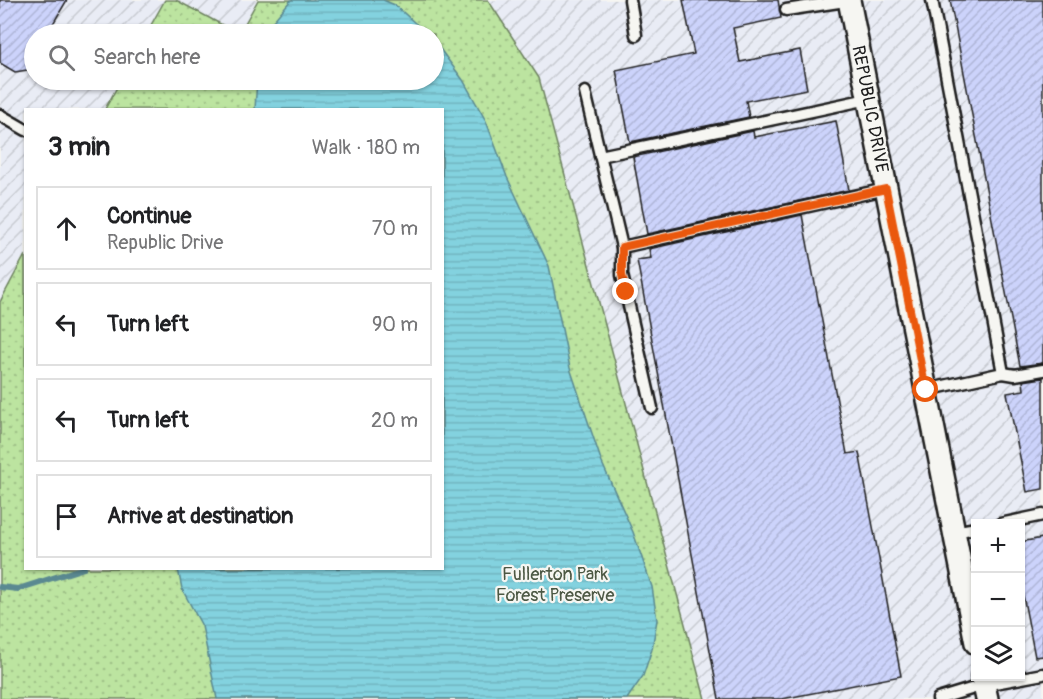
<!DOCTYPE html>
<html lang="en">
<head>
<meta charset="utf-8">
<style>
  body { margin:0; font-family:Pangolin,sans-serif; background:#f2f2f2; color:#202124 }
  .controls { position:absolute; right:18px; bottom:18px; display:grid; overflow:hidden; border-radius:0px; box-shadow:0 2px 4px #0004 }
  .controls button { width:54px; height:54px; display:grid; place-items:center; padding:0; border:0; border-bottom:2px solid #e0e0e0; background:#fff; color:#202124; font:30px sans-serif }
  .stop { position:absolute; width:18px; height:18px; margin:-14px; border:4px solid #ea580c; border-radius:50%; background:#fff }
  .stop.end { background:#ea580c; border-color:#fff; box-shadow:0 2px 6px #0008 }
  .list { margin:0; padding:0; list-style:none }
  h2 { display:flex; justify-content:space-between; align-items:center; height:78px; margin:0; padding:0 24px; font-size:26px }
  h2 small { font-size:20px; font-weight:400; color:#757577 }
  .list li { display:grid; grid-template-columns:39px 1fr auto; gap:18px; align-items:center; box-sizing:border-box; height:84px; margin:0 12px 12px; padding:0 12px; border:2px solid #e0e0e0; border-radius:0px }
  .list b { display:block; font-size:22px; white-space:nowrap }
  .list p { margin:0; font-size:20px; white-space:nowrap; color:#757577 }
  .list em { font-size:20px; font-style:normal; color:#757577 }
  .icon { flex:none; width:33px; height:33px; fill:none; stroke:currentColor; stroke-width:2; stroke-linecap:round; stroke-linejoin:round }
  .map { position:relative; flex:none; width:1043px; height:699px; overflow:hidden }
  .search { position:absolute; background:#fff; box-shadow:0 2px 4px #0004; left:24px; top:24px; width:420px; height:66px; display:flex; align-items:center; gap:15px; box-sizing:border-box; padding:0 21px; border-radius:33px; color:#757577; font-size:22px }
  .panel { position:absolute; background:#fff; box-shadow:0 2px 4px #0004; left:24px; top:108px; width:420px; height:462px; border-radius:0px }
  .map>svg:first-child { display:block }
  .industrial { fill:url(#industrial-furrows); fill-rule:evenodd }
  .park { fill:url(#park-dots); stroke:#6c805e; stroke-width:1.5 }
  .water { fill:url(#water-rules); stroke:#5a8991; stroke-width:1.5 }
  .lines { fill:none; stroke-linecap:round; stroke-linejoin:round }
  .stream { stroke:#5a8991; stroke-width:6 }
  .building { fill:url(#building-hatch); stroke:#1c1c1c; stroke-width:1.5 }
  .service-casing { stroke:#1c1c1c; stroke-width:15 }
  .minor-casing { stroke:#1c1c1c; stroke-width:26 }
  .service { stroke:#f6f6f2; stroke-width:10 }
  .minor { stroke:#f6f6f2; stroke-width:21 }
  .route { stroke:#ea580c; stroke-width:8 }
  .labels { text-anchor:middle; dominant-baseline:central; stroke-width:4.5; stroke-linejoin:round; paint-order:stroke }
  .street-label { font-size:18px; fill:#1c1c1c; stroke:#f6f6f2 }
  .park-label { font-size:18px; fill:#4c5844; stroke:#f6f6f2 }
</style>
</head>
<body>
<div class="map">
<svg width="1043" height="699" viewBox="0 0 1043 699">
  <defs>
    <pattern id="industrial-furrows" width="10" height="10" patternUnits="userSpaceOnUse" patternTransform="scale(1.5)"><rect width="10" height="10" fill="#e9ecf5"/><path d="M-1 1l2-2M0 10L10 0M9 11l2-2" fill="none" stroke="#c7cad1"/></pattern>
    <pattern id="park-dots" width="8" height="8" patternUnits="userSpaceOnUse" patternTransform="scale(1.5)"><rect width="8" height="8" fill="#bce4a0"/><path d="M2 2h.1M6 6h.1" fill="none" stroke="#a1c389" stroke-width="1.8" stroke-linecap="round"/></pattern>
    <pattern id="water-rules" width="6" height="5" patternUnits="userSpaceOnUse" patternTransform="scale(1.5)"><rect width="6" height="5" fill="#83d2df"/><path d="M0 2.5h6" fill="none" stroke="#71b4bf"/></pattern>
    <pattern id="building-hatch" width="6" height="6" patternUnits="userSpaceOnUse" patternTransform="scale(1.5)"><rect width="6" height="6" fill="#ccd3fb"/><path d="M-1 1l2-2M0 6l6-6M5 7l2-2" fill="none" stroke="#afb5d7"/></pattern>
  </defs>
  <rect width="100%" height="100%" fill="#f6f6f2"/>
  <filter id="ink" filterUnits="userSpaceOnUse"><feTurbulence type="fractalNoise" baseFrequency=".0167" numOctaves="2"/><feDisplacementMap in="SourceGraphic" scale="12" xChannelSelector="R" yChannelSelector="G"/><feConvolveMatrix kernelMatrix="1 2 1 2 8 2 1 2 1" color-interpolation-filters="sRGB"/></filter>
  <g filter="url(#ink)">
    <g class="industrial">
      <path d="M0,0h165l-19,34h-112v46h87l-16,29 -79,1 -1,145 -25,47z"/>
      <path d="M176,0h82l-19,34z"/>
      <path d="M488,0h555v699h-338l-166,-621zM976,524h44v152h-44z"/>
    </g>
    <path class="park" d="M165,0h11l63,34 19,-34h230l51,78 166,621h-705v-397l25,-47 1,313h416v-458l-337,-1 16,-29h313v-46h-288z"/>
    <g class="water">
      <path d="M291,0h92l12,5 32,29h-161l1,-6z"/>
      <path d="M434,41l29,39 23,41 21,56 42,89 21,102 32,95 31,69 19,55 5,33 -5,29 -9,27 -16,23h-410l-15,-73 -20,-37 -4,-20 264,-1v-458l-187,-1 2,-29h177z"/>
    </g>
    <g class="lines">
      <path class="stream" d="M0,587l18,2 66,-21"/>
    </g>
    <g class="building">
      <path d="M0,0h67l-20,34h-13v23l-7,13 -12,2 -15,-9z"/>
      <path d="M683,0h95l3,18 -48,10 7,34 60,-12 7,39 -61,12 3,16 -119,25 -14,-72 78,-16z"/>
      <path d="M950,0h93v363l-23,3z"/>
      <path d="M836,121l13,69 -202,44 -14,-77 120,-26 1,6z"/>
      <path d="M802,215l45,239 12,-2 42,224 -119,23h-63l-82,-439 14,-2 -2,-9z"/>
      <path d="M1043,378v111l-16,3 -20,-99 17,-3 -1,-9z"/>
      <path d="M1043,538v118l-8,1 -15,-77v-38z"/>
    </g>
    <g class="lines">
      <g class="service-casing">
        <g id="service">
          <path d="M630,0l6,35"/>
          <path d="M786,10l66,-10"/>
          <path d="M585,92l37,155v28l30,133"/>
          <path d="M0,115l26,15"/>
          <path d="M600,156l268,-57"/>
          <path d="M622,247l264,-58"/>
          <path d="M1003,373l12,2 28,-5"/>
          <path d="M926,390l77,-17 -71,-373"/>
          <path d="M1000,524l43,-9"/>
          <path d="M954,532l22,-4"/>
          <path d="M938,699l46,-14 59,-11"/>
        </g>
      </g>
      <g class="minor-casing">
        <g id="minor">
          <path d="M849,0l127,643"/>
          <path d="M982,676l5,23"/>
        </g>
      </g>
      <use href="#service" class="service"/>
      <use href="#minor" class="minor"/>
    </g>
  </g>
  <g class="lines" filter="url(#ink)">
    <path class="route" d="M626,292l-4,-17v-28l264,-58 40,201"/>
  </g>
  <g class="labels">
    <g class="street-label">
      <text transform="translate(870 109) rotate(79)">REPUBLIC DRIVE</text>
    </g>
    <g class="park-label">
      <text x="555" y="574">Fullerton Park<tspan x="555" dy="21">Forest Preserve</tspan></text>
    </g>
  </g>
</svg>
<div class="controls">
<button>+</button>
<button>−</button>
<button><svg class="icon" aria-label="layers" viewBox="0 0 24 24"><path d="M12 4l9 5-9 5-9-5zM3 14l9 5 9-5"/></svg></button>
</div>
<div class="stop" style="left:926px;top:390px"></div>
<div class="stop end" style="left:626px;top:292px"></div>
<div class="search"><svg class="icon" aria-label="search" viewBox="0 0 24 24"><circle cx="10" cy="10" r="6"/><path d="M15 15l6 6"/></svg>Search here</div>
<section class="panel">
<h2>3 min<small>Walk · 180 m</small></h2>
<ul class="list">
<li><svg class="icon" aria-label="ahead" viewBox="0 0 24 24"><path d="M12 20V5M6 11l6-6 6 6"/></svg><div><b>Continue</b><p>Republic Drive</p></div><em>70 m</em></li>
<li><svg class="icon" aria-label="left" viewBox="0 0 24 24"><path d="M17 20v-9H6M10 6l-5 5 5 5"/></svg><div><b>Turn left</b></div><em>90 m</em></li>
<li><svg class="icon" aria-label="left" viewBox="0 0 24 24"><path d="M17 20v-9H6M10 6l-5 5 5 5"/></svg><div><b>Turn left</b></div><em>20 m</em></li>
<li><svg class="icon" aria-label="arrive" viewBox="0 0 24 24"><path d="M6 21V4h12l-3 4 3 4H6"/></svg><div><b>Arrive at destination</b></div></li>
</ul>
</section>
</div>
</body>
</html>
